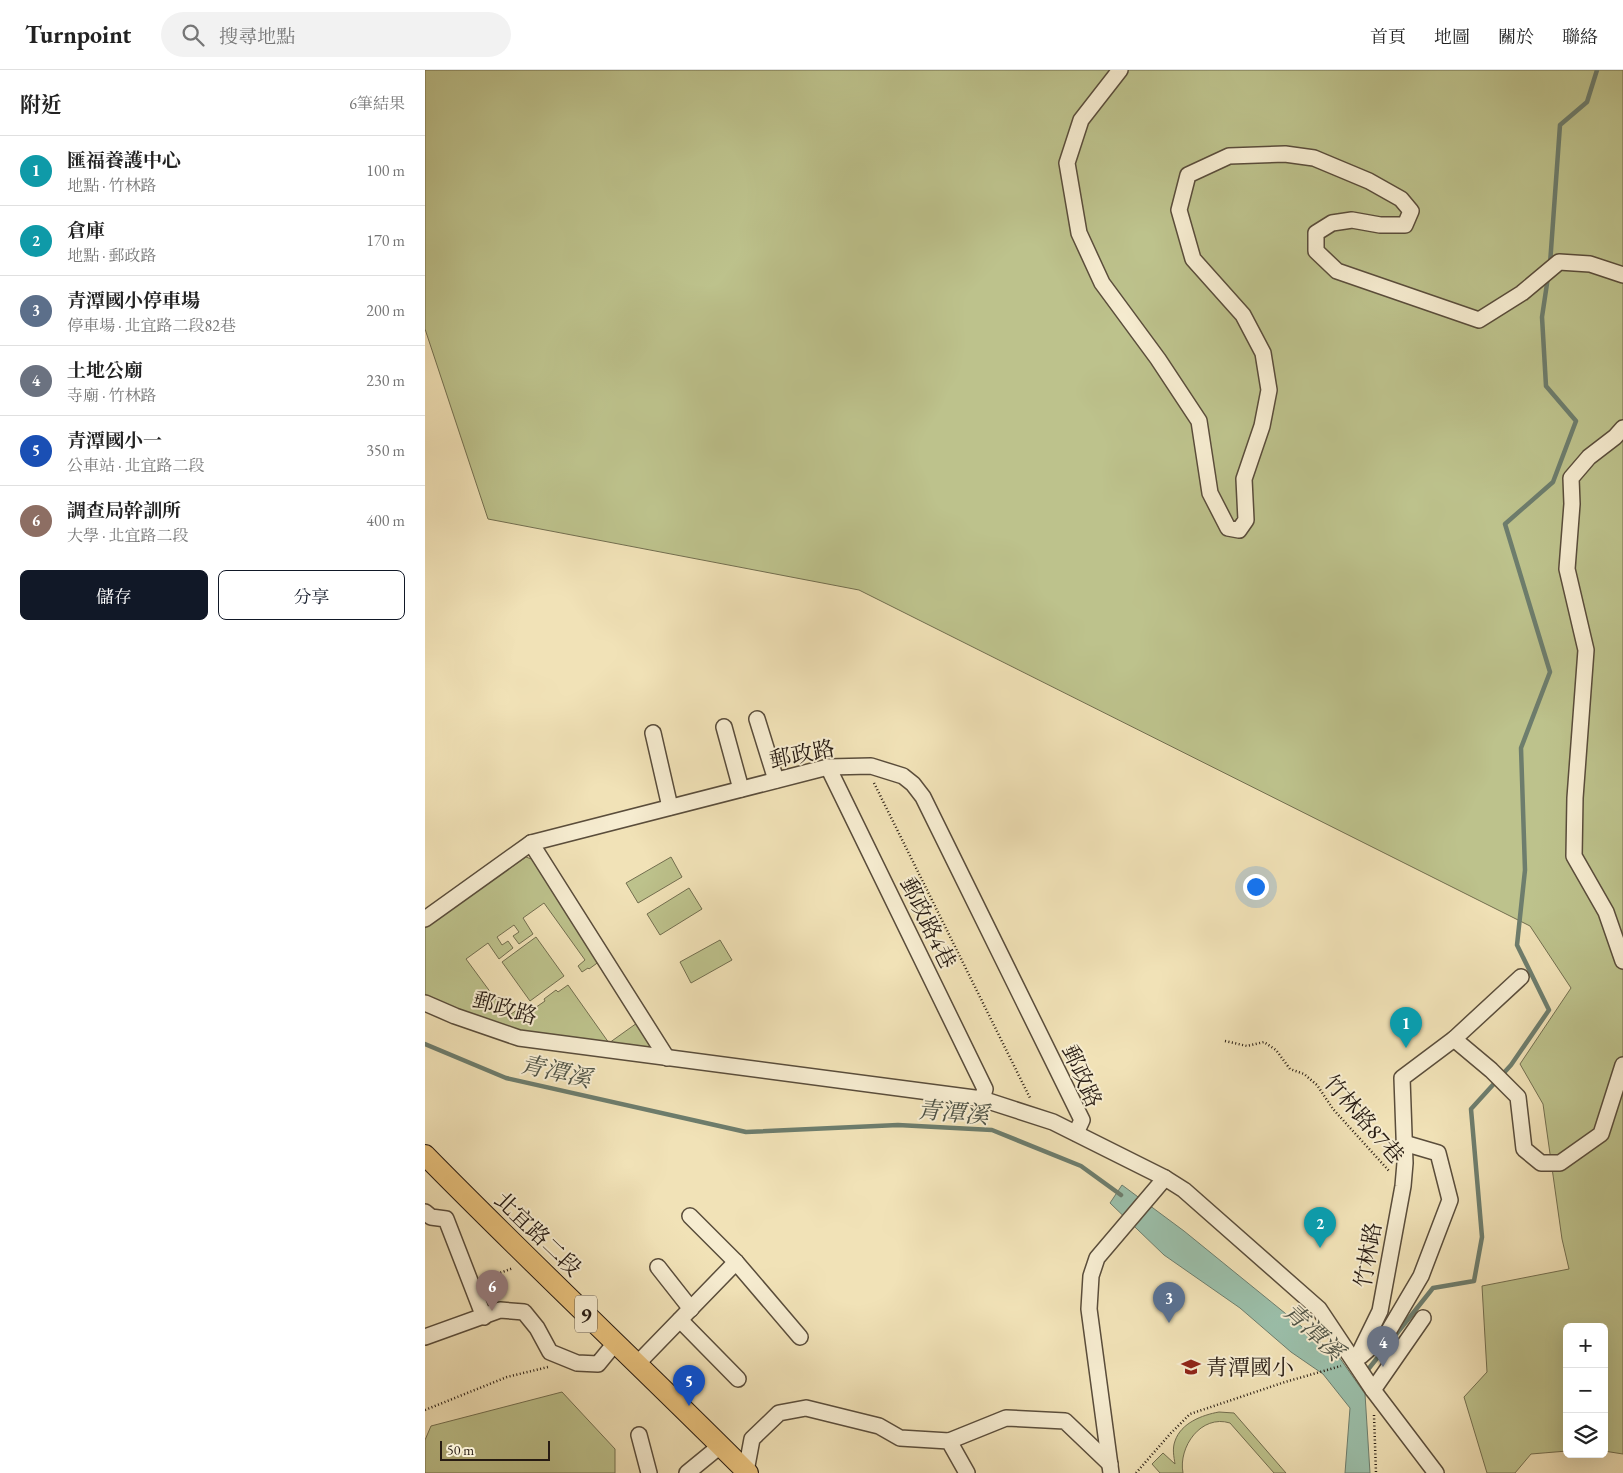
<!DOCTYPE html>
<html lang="zh-TW">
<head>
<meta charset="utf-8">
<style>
  body { margin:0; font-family:"EB Garamond","Noto Serif TC",serif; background:#f2f2f2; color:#222 }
  .controls { position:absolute; right:15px; bottom:15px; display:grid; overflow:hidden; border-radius:8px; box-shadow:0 5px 20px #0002 }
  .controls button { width:45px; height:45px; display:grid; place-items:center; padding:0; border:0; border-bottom:1px solid #e0e0e0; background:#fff; color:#222; font:25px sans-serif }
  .scale { position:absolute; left:15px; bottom:12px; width:110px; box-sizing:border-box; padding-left:5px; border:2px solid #271b12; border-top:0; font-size:14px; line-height:18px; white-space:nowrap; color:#271b12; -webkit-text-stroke:4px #f6ecd0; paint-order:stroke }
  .you { position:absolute; left:830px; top:816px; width:18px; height:18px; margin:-12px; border:4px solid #fff; border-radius:50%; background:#1a73e8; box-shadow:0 0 0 8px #1a73e833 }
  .badge { display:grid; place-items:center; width:32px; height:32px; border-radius:50%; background:#111827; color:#fff; font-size:16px; font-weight:700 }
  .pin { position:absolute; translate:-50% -41px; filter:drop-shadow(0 1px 2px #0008) }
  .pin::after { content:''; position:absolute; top:26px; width:18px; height:15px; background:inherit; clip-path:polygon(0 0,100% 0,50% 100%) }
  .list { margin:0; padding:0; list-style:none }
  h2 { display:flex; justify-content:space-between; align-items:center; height:65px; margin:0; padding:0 20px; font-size:21px }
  h2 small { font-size:16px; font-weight:400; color:#767676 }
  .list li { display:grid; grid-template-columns:32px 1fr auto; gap:15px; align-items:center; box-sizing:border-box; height:70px; padding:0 20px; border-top:1px solid #e0e0e0 }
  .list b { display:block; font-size:19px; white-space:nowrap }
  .list p { margin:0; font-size:16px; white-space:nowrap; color:#767676 }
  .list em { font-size:16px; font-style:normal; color:#767676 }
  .actions { display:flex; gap:10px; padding:15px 20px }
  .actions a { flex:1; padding:11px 0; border:1px solid #111827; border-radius:8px; text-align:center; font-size:18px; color:#111827 }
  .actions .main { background:#111827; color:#fff }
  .icon { flex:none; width:28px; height:28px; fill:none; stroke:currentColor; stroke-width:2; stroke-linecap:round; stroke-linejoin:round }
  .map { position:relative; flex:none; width:1198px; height:1403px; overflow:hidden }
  header { display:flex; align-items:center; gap:30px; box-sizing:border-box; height:70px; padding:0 25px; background:#fff; border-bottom:1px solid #e0e0e0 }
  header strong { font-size:24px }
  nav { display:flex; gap:28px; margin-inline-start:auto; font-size:18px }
  .search { width:350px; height:45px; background:#f2f2f2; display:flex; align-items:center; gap:12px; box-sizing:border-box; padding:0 18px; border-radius:28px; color:#767676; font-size:19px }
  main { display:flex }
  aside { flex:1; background:#fff }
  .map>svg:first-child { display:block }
  .green { fill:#bdc28c; stroke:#726e4f }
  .water { fill:#9bbfaa; stroke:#6d7d6d }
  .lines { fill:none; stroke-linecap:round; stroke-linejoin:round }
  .stream { stroke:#6d7d6d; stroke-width:4.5 }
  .minor-casing { stroke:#5a4d3b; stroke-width:18 }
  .major-casing { stroke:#271b12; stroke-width:22 }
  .path { stroke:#271b12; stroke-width:2.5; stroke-dasharray:1 2.5; stroke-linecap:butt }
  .minor { stroke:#f6ecd0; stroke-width:15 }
  .major { stroke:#e8c17c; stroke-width:20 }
  .labels { text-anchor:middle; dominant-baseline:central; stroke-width:4; stroke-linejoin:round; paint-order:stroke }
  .shield { fill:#f6ecd0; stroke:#655a4b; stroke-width:1 }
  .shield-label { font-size:21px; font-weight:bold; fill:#271b12 }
  .street-label { font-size:22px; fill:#271b12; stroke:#f6ecd0 }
  .poi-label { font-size:22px; fill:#271b12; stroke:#f6ecd0; text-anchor:start }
  .water-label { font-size:24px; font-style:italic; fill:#505447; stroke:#f6ecd0 }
</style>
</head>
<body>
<header>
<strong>Turnpoint</strong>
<div class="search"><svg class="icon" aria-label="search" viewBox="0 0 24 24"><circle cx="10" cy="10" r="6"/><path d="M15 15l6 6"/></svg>搜尋地點</div>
<nav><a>首頁</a><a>地圖</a><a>關於</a><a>聯絡</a></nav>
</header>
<main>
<aside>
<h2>附近<small>6筆結果</small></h2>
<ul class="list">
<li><span class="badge" style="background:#0f9aa8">1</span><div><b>匯福養護中心</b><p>地點 · 竹林路</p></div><em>100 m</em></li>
<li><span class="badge" style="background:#0f9aa8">2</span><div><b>倉庫</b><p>地點 · 郵政路</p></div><em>170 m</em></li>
<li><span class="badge" style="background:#5c6f8a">3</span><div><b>青潭國小停車場</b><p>停車場 · 北宜路二段82巷</p></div><em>200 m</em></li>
<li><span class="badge" style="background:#6b7280">4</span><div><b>土地公廟</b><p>寺廟 · 竹林路</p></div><em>230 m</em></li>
<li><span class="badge" style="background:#1a4fb4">5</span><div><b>青潭國小一</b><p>公車站 · 北宜路二段</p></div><em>350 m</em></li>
<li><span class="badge" style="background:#8d6e63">6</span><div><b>調查局幹訓所</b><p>大學 · 北宜路二段</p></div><em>400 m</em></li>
</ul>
<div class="actions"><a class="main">儲存</a><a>分享</a></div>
</aside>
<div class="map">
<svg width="1198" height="1403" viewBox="0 0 1198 1403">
  <rect width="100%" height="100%" fill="#f1e2b7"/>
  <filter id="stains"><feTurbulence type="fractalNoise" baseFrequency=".004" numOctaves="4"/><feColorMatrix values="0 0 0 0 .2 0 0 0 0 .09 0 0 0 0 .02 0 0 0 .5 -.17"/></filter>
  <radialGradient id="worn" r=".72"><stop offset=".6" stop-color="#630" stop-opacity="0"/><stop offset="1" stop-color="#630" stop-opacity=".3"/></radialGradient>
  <g class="green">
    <path d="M0,0h1198v1384l-19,-3v-124h-37v124l-36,3 -16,19h-28l-23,-76 23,-25 -5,-86 87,-17 -7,-30 -19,-135 -23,-40 51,-76 -41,-62 -671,-336 -371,-71 -63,-190z"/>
    <path d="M101,787l8,3 66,101 -11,8 -1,-1 -6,4 -4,-6 7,-6 -41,-57 -21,15 10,16 -14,10 -6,-8 6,-4 -5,-7 -17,12 5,8 6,-4 5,7 -14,11 -11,-16 -22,16 42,57 9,-6 5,7 23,-16 -1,-2 12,-9 2,2 10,-7 41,58 28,-20 17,27 -144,-21 -85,-31v-70z"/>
    <path d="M246,787l11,20 -44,26 -12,-20z"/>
    <path d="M264,818l13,21 -42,26 -13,-21z"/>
    <path d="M111,867l28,39 -34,25 -28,-39z"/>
    <path d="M295,870l12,20 -41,23 -11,-21z"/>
    <path d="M137,1322l53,57v24h-190v-33l6,-14z"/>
    <path d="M794,1342l15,1 52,60h-12l-44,-50c-29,-9 -52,24 -47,50h-23l-8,-9 11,-11 12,11c-1,-7 -3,-15 0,-23 6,-18 27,-26 44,-29z"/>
  </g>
  <path class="water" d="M697,1115l62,46 155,126 26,37 5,79h-25l5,-65 -27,-34 -32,-22 -51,-44 -76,-53 -54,-52z"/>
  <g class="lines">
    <g class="stream">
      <path d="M1125,194l10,-139 27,-23 10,-32"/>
      <path d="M0,974l81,34 240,54 152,-7 94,5 89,36 40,29"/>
      <path d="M941,1302l67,-84 41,-7 8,-44 -11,-128 40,-44 38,-55 -32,-65 8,-75 -4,-122 29,-76 -45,-148 48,-42 23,-61 -30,-35 -4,-69 6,-40"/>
    </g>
    <g class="minor-casing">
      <g id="minor">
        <path d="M695,0l-39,50 -14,43 12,70 23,50 56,76 41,62 11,72 18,35 11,2 7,-10 -2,-41 18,-53 7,-36 -6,-37 -20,-38 -50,-56 -14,-49 9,-35 41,-19 56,-2 29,4 55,23 32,18 10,12 -6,14h-25l-28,-5 -20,3 -16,10v18l21,20 142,49 43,-27 37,-31 31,2 33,11"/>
        <path d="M1198,358l-8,9 -26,20 -18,21 1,26 -5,65 19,81 -11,148 -1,58 32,56 17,49"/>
        <path d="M332,649l19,61"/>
        <path d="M299,657l17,62"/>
        <path d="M228,663l17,74"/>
        <path d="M403,697l157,322 -3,10"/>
        <path d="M106,773l136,215"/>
        <path d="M0,849l106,-76 297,-76 43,-1 32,10 10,8 10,13 159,323 -6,13"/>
        <path d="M0,933l30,13 64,22 463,61 71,23 112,56 19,12 135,119 54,81 63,83"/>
        <path d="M1029,969l37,31 27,27 6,52 17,14h19l41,-29 22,-69"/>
        <path d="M0,1142l6,5 15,2 38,98"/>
        <path d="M265,1146l46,46"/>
        <path d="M233,1197l33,42"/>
        <path d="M255,1250l58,59"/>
        <path d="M0,1267l75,-27 24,2 13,16 13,24 27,11 21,1 18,-22"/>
        <path d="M936,1286l27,-24 33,-56 29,-76 -12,-47 -34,-10"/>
        <path d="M930,1292l25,-51 23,-125 2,-23 -3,-85 52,-39 67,-62"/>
        <path d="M212,1294l99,-102 64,75"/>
        <path d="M948,1320l50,-72"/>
        <path d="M214,1365l10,38"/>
        <path d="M524,1371l57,-23 59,3 45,43"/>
        <path d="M321,1401l6,-32 27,-26 27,-5 73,18 21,12 49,3 18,32"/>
        <path d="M262,1403l33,-27"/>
        <path d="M686,1403l-22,-164 2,-33 6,-18 68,-80"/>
      </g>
    </g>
    <g class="major-casing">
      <path id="major" d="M0,1085c106,108 216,211 323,318"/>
    </g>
    <g class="path">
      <path d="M449,713l156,315"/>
      <path d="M800,971l22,5 17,-4 12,8 14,19 14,5 13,11 16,24 57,63"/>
      <path d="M59,1209l29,-11"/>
      <path d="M0,1340l82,-33 41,-10"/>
      <path d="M949,1345l2,58"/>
      <path d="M711,1403l34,-39 20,-20 95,-32 56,-16"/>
    </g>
    <use href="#minor" class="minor"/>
    <use href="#major" class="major"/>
  </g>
  <defs>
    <g id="school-bare" transform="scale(1.5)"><path d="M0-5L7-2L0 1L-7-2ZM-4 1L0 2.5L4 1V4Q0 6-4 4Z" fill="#8f2418" stroke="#f6ecd0" stroke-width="2.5" paint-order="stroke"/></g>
  </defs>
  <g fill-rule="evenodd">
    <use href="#school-bare" x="766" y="1297"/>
  </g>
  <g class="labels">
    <rect class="shield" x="150" y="1225.5" width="22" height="37" rx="4"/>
    <g class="shield-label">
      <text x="161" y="1244">9</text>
    </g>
    <g class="street-label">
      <text transform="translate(377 684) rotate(-11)">郵政路</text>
      <text transform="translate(503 853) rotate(64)">郵政路4巷</text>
      <text transform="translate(80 938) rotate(16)">郵政路</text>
      <text transform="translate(657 1006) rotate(66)">郵政路</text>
      <text transform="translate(939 1049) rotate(49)">竹林路87巷</text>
      <text transform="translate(113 1164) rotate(44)">北宜路二段</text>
      <text transform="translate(943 1185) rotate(-80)">竹林路</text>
    </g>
    <g class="poi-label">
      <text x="781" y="1297">青潭國小</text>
    </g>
    <g class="water-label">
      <text transform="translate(131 1001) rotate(13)">青潭溪</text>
      <text transform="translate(528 1042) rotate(5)">青潭溪</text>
      <text transform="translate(889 1261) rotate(43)">青潭溪</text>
    </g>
  </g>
  <rect width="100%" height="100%" filter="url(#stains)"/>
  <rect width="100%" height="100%" fill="url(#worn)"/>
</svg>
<div class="controls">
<button>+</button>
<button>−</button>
<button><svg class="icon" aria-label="layers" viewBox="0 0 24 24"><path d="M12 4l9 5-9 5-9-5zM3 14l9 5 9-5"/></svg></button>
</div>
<div class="scale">50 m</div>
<div class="you"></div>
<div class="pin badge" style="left:981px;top:978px;background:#0f9aa8">1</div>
<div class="pin badge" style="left:895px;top:1178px;background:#0f9aa8">2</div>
<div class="pin badge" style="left:744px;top:1253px;background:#5c6f8a">3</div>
<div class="pin badge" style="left:958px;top:1297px;background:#6b7280">4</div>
<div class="pin badge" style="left:264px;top:1336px;background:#1a4fb4">5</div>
<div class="pin badge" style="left:67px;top:1241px;background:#8d6e63">6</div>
</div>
</main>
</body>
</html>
